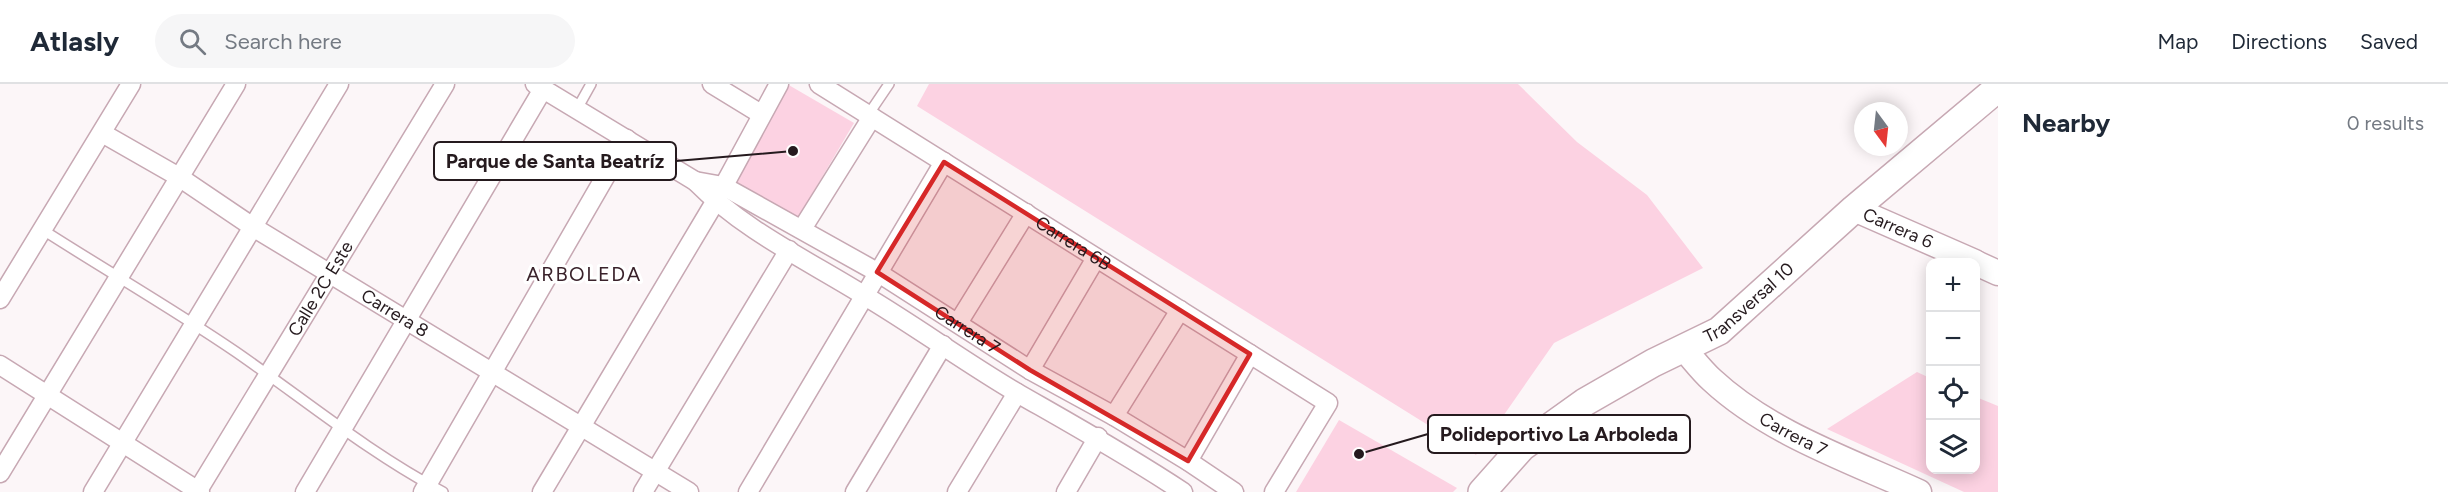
<!DOCTYPE html>
<html lang="en">
<head>
<meta charset="utf-8">
<style>
  body { margin:0; font-family:Figtree,sans-serif; background:#f6f6f7; color:#1f2937 }
  .controls { position:absolute; right:18px; bottom:18px; display:grid; overflow:hidden; border-radius:12px; box-shadow:0 3px 15px #0003 }
  .controls button { width:54px; height:54px; display:grid; place-items:center; padding:0; border:0; border-bottom:2px solid #e0e1e3; background:#fff; color:#1f2937; font:30px sans-serif }
  .compass { position:absolute; left:1854px; top:18px; width:54px; height:54px; border-radius:50%; background:#fff; box-shadow:0 3px 15px #0003; rotate:165deg }
  .list { margin:0; padding:0; list-style:none }
  h2 { display:flex; justify-content:space-between; align-items:center; height:78px; margin:0; padding:0 24px; font-size:26px }
  h2 small { font-size:20px; font-weight:400; color:#747a83 }
  .icon { flex:none; width:33px; height:33px; fill:none; stroke:currentColor; stroke-width:2; stroke-linecap:round; stroke-linejoin:round }
  .map { position:relative; flex:none; width:1998px; height:408px; overflow:hidden }
  header { display:flex; align-items:center; gap:36px; box-sizing:border-box; height:84px; padding:0 30px; background:#fff; border-bottom:2px solid #e0e1e3 }
  header strong { font-size:28px }
  nav { display:flex; gap:33px; margin-inline-start:auto; font-size:21px }
  .search { width:420px; height:54px; background:#f6f6f7; display:flex; align-items:center; gap:15px; box-sizing:border-box; padding:0 21px; border-radius:33px; color:#747a83; font-size:22px }
  main { display:flex }
  aside { flex:1; background:#fff }
  .map>svg:first-child { display:block }
  .green { fill:#fcd2e2 }
  .lines { fill:none; stroke-linecap:round; stroke-linejoin:round }
  .service-casing { stroke:#c7a8b3; stroke-width:12 }
  .minor-casing { stroke:#c7a8b3; stroke-width:21 }
  .tertiary-casing { stroke:#c7a8b3; stroke-width:27 }
  .secondary-casing { stroke:#c7a8b3; stroke-width:30 }
  .service { stroke:#fff; stroke-width:9 }
  .minor { stroke:#fff; stroke-width:18 }
  .tertiary { stroke:#fff; stroke-width:24 }
  .secondary { stroke:#fff; stroke-width:27 }
  .marked { fill:#d62828; fill-opacity:0.2; stroke:#d62828; stroke-width:4.5; stroke-linejoin:round }
  .labels { text-anchor:middle; dominant-baseline:central; stroke-width:6; stroke-linejoin:round; paint-order:stroke }
  .street-label { font-size:18px; fill:#251a1e; stroke:#fff }
  .neighbourhood-label { font-size:20px; letter-spacing:1.5px; fill:#3a222b; stroke:#fff }
  .leader { fill:none; stroke:#251a1e; stroke-width:2 }
  .callout-dot { fill:#251a1e; stroke:#fff; stroke-width:2 }
  .callout { fill:#fff; stroke:#251a1e; stroke-width:2 }
  .callout-label { font-size:20px; text-anchor:middle; font-weight:bold; fill:#251a1e }
</style>
</head>
<body>
<header>
<strong>Atlasly</strong>
<div class="search"><svg class="icon" aria-label="search" viewBox="0 0 24 24"><circle cx="10" cy="10" r="6"/><path d="M15 15l6 6"/></svg>Search here</div>
<nav><a>Map</a><a>Directions</a><a>Saved</a></nav>
</header>
<main>
<div class="map">
<svg width="1998" height="408" viewBox="0 0 1998 408">
  <rect width="100%" height="100%" fill="#fcf6f8"/>
  <g class="green">
    <path d="M787,0l67,39 -56,95 -67,-39z"/>
    <path d="M929,0h589l59,58 70,53 56,73 -149,75 -78,112 -559,-349z"/>
    <path d="M1917,288l13,6v92h46v-73l22,9v86h-34l-137,-63z"/>
    <path d="M1339,336l118,68 -4,4h-157z"/>
  </g>
  <g class="lines">
    <g class="service-casing">
      <g id="service">
        <path d="M577,25l14,-25"/>
        <path d="M868,31l21,-31"/>
        <path d="M43,146c64,41 130,79 193,122 68,47 133,101 207,140"/>
      </g>
    </g>
    <g class="minor-casing">
      <g id="minor">
        <path d="M535,0l160,97c48,49 112,79 170,115 52,31 101,67 154,98 56,32 110,62 164,98"/>
        <path d="M712,0l49,30"/>
        <path id="s1" d="M819,0l509,319 -54,89"/>
        <path id="s2" d="M102,49l77,44 74,50 436,265"/>
        <path id="s3" d="M695,97l28,5 154,86 153,98 84,46 74,45 46,31"/>
        <path d="M802,145l70,-112"/>
        <path d="M0,215l131,-215"/>
        <path d="M958,239l68,-110"/>
        <path d="M0,281l200,127"/>
        <path d="M1030,286l66,-112"/>
        <path d="M1114,332l66,-106"/>
        <path d="M1188,377l62,-107"/>
        <path d="M0,389l236,-389"/>
        <path d="M93,408l246,-408"/>
        <path id="s4" d="M197,408l248,-408"/>
        <path d="M305,408l238,-403"/>
        <path d="M423,408l204,-353"/>
        <path d="M542,408l173,-290 64,-118"/>
        <path d="M643,408l146,-242"/>
        <path d="M748,408l196,-330"/>
        <path d="M855,408l88,-147"/>
        <path d="M957,408l60,-99"/>
        <path d="M1066,408l32,-55"/>
      </g>
    </g>
    <g class="tertiary-casing">
      <g id="tertiary">
        <path id="s5" d="M1854,125l121,53"/>
        <path d="M1976,179l22,10"/>
        <path id="s6" d="M1684,265c9,10 18,22 28,31 57,53 137,80 207,112"/>
      </g>
    </g>
    <g class="secondary-casing">
      <g id="secondary">
        <path id="s7" d="M1482,408l40,-45 63,-45 68,-39 66,-32 135,-122 144,-121"/>
      </g>
    </g>
    <use href="#service" class="service"/>
    <use href="#minor" class="minor"/>
    <use href="#tertiary" class="tertiary"/>
    <use href="#secondary" class="secondary"/>
  </g>
  <path class="marked" d="M944,78l306,192 -62,107 -158,-91 -153,-98z"/>
  <g class="labels">
    <g class="street-label">
      <text stroke="none"><textPath href="#s5" startOffset="48">Carrera 6</textPath></text>
      <text stroke="none"><textPath href="#s1" startOffset="300">Carrera 6B</textPath></text>
      <text stroke="none"><textPath href="#s4" startOffset="238">Calle 2C Este</textPath></text>
      <text stroke="none"><textPath href="#s7" startOffset="330">Transversal 10</textPath></text>
      <text stroke="none"><textPath href="#s2" startOffset="344">Carrera 8</textPath></text>
      <text stroke="none"><textPath href="#s3" startOffset="312">Carrera 7</textPath></text>
      <text stroke="none"><textPath href="#s6" startOffset="140">Carrera 7</textPath></text>
    </g>
    <g class="neighbourhood-label">
      <text x="584" y="190">ARBOLEDA</text>
    </g>
  </g>
  <path class="leader" d="M793 67L676 77M1359 370L1428 350"/>
  <g class="callout-dot">
    <circle cx="793" cy="67" r="6"/>
    <circle cx="1359" cy="370" r="6"/>
  </g>
  <g class="callout">
    <rect x="434" y="58" width="242" height="38" rx="6"/>
    <rect x="1428" y="331" width="262" height="38" rx="6"/>
  </g>
  <g class="callout-label">
    <text x="555" y="84">Parque de Santa Beatríz</text>
    <text x="1559" y="357">Polideportivo La Arboleda</text>
  </g>
</svg>
<div class="controls">
<button>+</button>
<button>−</button>
<button><svg class="icon" aria-label="locate" viewBox="0 0 24 24"><circle cx="12" cy="12" r="6"/><path d="M12 2v4M12 18v4M2 12h4M18 12h4"/></svg></button>
<button><svg class="icon" aria-label="layers" viewBox="0 0 24 24"><path d="M12 4l9 5-9 5-9-5zM3 14l9 5 9-5"/></svg></button>
</div>
<svg class="compass" viewBox="-18 -18 36 36"><path d="M0-13l5 13h-10z" fill="#e53935"/><path d="M0 13l5-13h-10z" fill="#747a83"/></svg>
</div>
<aside>
<h2>Nearby<small>0 results</small></h2>
<ul class="list">
</ul>
</aside>
</main>
</body>
</html>
